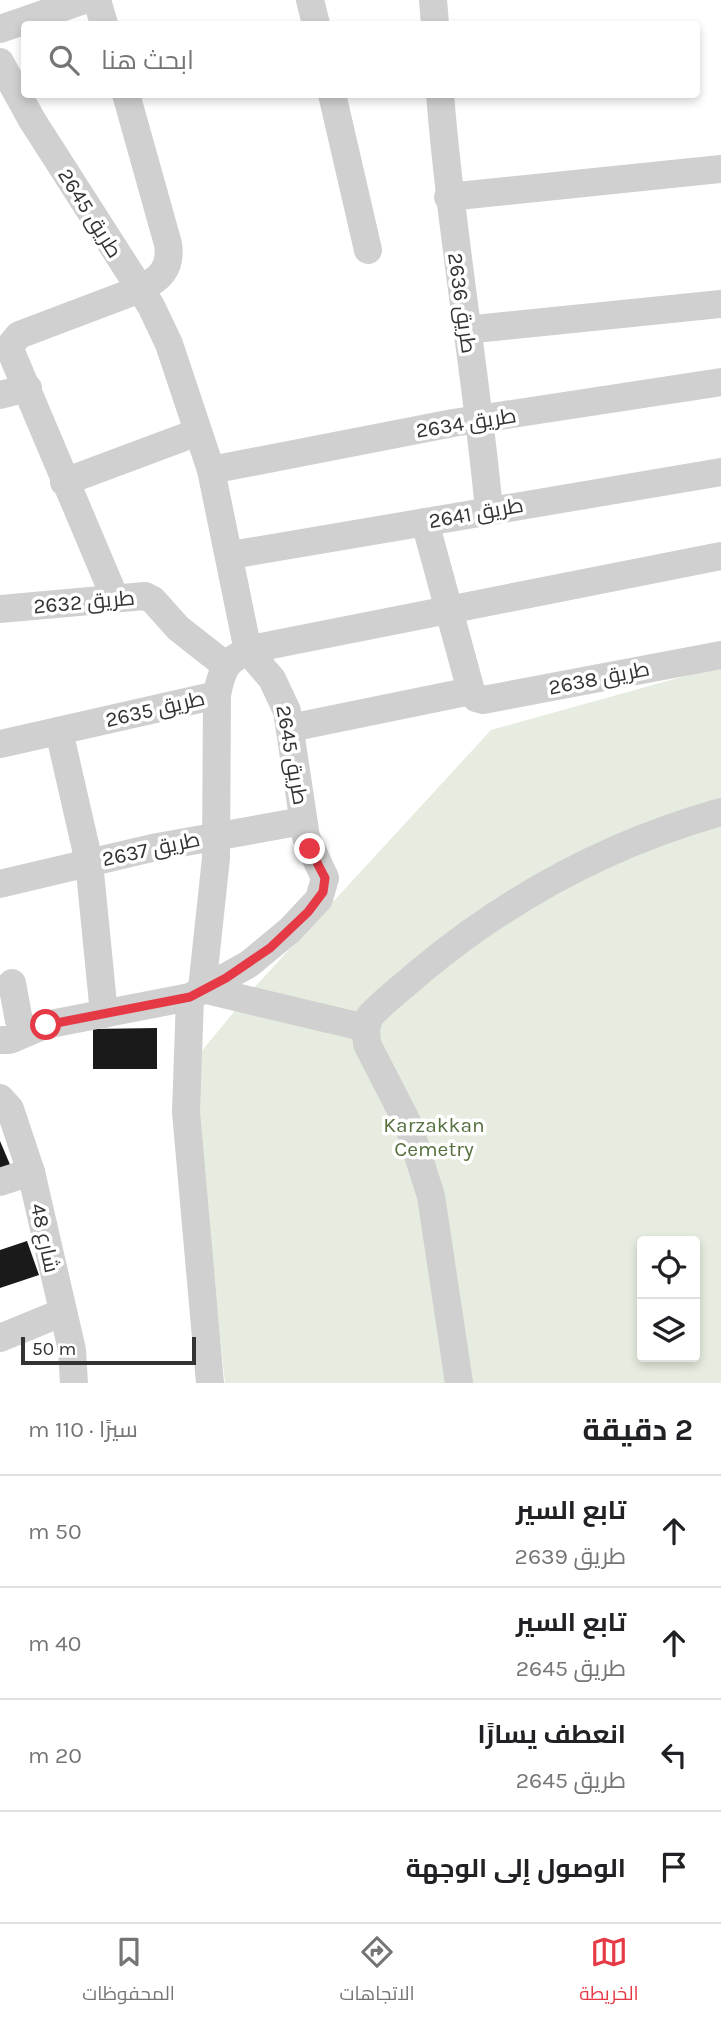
<!DOCTYPE html>
<html lang="ar">
<head>
<meta charset="utf-8">
<style>
  body { margin:0; font-family:Karla,Cairo,sans-serif; background:#f6f6f6; color:#202124; direction:rtl }
  .controls { position:absolute; right:21px; bottom:21px; display:grid; overflow:hidden; border-radius:7px; box-shadow:0 4px 10px #0003 }
  .controls button { width:63px; height:63px; display:grid; place-items:center; padding:0; border:0; border-bottom:2px solid #e0e0e0; background:#fff; color:#202124; font:35px sans-serif }
  .scale { position:absolute; left:21px; bottom:18px; width:175px; box-sizing:border-box; padding-left:7px; border:4px solid #333; border-top:0; font-size:19px; line-height:24px; white-space:nowrap; color:#333; -webkit-text-stroke:5px #fff; paint-order:stroke }
  .stop { position:absolute; width:21px; height:21px; margin:-16px; border:5px solid #e63946; border-radius:50%; background:#fff }
  .stop.end { background:#e63946; border-color:#fff; box-shadow:0 2px 7px #0008 }
  .list { margin:0; padding:0; list-style:none }
  h2 { display:flex; justify-content:space-between; align-items:center; height:91px; margin:0; padding:0 28px; font-size:30px }
  h2 small { font-size:23px; font-weight:400; color:#757577 }
  .list li { display:grid; grid-template-columns:46px 1fr auto; gap:21px; align-items:center; box-sizing:border-box; height:112px; padding:0 28px; border-top:2px solid #e0e0e0 }
  .list b { display:block; font-size:26px; white-space:nowrap }
  .list p { margin:0; font-size:23px; white-space:nowrap; color:#757577 }
  .list em { font-size:23px; font-style:normal; color:#757577 }
  .icon { flex:none; width:38px; height:38px; fill:none; stroke:currentColor; stroke-width:2; stroke-linecap:round; stroke-linejoin:round }
  .map { position:relative; flex:none; width:721px; height:1383px; overflow:hidden; direction:ltr }
  .search { position:absolute; background:#fff; box-shadow:0 4px 10px #0003; left:21px; right:21px; top:21px; height:77px; display:flex; align-items:center; gap:18px; box-sizing:border-box; padding:0 24px; border-radius:7px; color:#757577; font-size:26px }
  .sheet { height:539px; background:#fff }
  nav { display:flex; justify-content:space-around; align-items:center; box-sizing:border-box; height:98px; border-top:2px solid #e0e0e0; background:#fff; font-size:19px; color:#757577 }
  nav a { display:grid; justify-items:center; gap:4px }
  nav .on { color:#e63946 }
  .map>svg:first-child { display:block }
  .green { fill:#e6ecdf; fill-rule:evenodd }
  .building { fill:#1a1a1a }
  .lines { fill:none; stroke-linecap:round; stroke-linejoin:round }
  .minor { stroke:#d0d0d0; stroke-width:28 }
  .route { stroke:#e63946; stroke-width:9 }
  .labels { text-anchor:middle; dominant-baseline:central; stroke-width:7; stroke-linejoin:round; paint-order:stroke }
  .street-label { font-size:21px; fill:#333; stroke:#fff }
  .park-label { font-size:21px; fill:#56703f; stroke:#fff }
</style>
</head>
<body>
<div class="map">
<svg width="721" height="1383" viewBox="0 0 721 1383">
  <rect width="100%" height="100%" fill="#fff"/>
  <path class="green" d="M721,666v717h-496l-34,-319 61,-74 239,-260zM642,1241h53v116h-53z"/>
  <g class="building">
    <path d="M157,1028v41h-64v-40z"/>
    <path d="M0,1141l14,33 -14,5z"/>
    <path d="M27,1241l12,34 -39,13v-38z"/>
  </g>
  <g class="lines">
    <g class="minor">
      <path d="M97,0l7,24"/>
      <path d="M310,0l6,24"/>
      <path d="M433,0l2,24"/>
      <path d="M0,29l84,-29"/>
      <path d="M0,62l32,58 119,186 18,38 42,126 37,181 24,28 15,32 19,126 19,41 -6,21 -29,31 -41,34 -59,33 -145,28 -35,15h-10"/>
      <path d="M332,94l36,156"/>
      <path d="M440,94c11,140 36,277 49,416"/>
      <path d="M448,197l273,-28"/>
      <path d="M465,330l256,-26"/>
      <path d="M0,395l28,-7"/>
      <path d="M211,470l242,-47 268,-41"/>
      <path d="M64,482l134,-50"/>
      <path d="M425,522l46,169 5,7 7,2 238,-45"/>
      <path d="M231,555l490,-83"/>
      <path d="M115,598l-106,-251 10,-12 119,-45c21,-10 34,-21 30,-46l-42,-150"/>
      <path d="M0,609l145,-13 8,4 25,28 47,37"/>
      <path d="M290,728l181,-37"/>
      <path d="M59,731l30,131 15,152"/>
      <path d="M0,744l217,-49"/>
      <path d="M0,884l152,-36 151,-27"/>
      <path d="M12,983l7,38 10,10"/>
      <path d="M202,989l14,-131 1,-163c6,-32 12,-38 44,-48l460,-91"/>
      <path d="M202,989l164,39"/>
      <path d="M190,997l-4,115 24,271"/>
      <path d="M0,1098l10,11 21,63 41,178 2,33"/>
      <path d="M0,1182l31,-10"/>
      <path d="M0,1338l61,-25"/>
      <path d="M459,1383l-28,-187 -23,-72 -41,-80 -1,-16 4,-12c16,-17 35,-31 52,-46 88,-73 189,-127 299,-158"/>
    </g>
  </g>
  <g class="lines">
    <path class="route" d="M46,1025l144,-28 36,-19 44,-30 38,-36 15,-20 2,-14 -15,-29"/>
  </g>
  <g class="labels">
    <g class="street-label">
      <text transform="translate(90 213) rotate(58)">طريق 2645</text>
      <text transform="translate(462 303) rotate(82)">طريق 2636</text>
      <text transform="translate(466 423) rotate(-9)">طريق 2634</text>
      <text transform="translate(476 513) rotate(-10)">طريق 2641</text>
      <text transform="translate(84 602) rotate(-5)">طريق 2632</text>
      <text transform="translate(599 678) rotate(-11)">طريق 2638</text>
      <text transform="translate(155 709) rotate(-13)">طريق 2635</text>
      <text transform="translate(292 755) rotate(80)">طريق 2645</text>
      <text transform="translate(151 849) rotate(-12)">طريق 2637</text>
      <text transform="translate(45 1238) rotate(78)">شارع 48</text>
    </g>
    <g class="park-label">
      <text x="434" y="1125">Karzakkan<tspan x="434" dy="24">Cemetry</tspan></text>
    </g>
  </g>
</svg>
<div class="controls">
<button><svg class="icon" aria-label="locate" viewBox="0 0 24 24"><circle cx="12" cy="12" r="6"/><path d="M12 2v4M12 18v4M2 12h4M18 12h4"/></svg></button>
<button><svg class="icon" aria-label="layers" viewBox="0 0 24 24"><path d="M12 4l9 5-9 5-9-5zM3 14l9 5 9-5"/></svg></button>
</div>
<div class="scale">50 m</div>
<div class="stop" style="left:46px;top:1025px"></div>
<div class="stop end" style="left:310px;top:849px"></div>
<div class="search"><svg class="icon" aria-label="search" viewBox="0 0 24 24"><circle cx="10" cy="10" r="6"/><path d="M15 15l6 6"/></svg>ابحث هنا</div>
</div>
<section class="sheet">
<h2>2 دقيقة<small>سيرًا · 110 m</small></h2>
<ul class="list">
<li><svg class="icon" aria-label="ahead" viewBox="0 0 24 24"><path d="M12 20V5M6 11l6-6 6 6"/></svg><div><b>تابع السير</b><p>طريق 2639</p></div><em>50 m</em></li>
<li><svg class="icon" aria-label="ahead" viewBox="0 0 24 24"><path d="M12 20V5M6 11l6-6 6 6"/></svg><div><b>تابع السير</b><p>طريق 2645</p></div><em>40 m</em></li>
<li><svg class="icon" aria-label="left" viewBox="0 0 24 24"><path d="M17 20v-9H6M10 6l-5 5 5 5"/></svg><div><b>انعطف يسارًا</b><p>طريق 2645</p></div><em>20 m</em></li>
<li><svg class="icon" aria-label="arrive" viewBox="0 0 24 24"><path d="M6 21V4h12l-3 4 3 4H6"/></svg><div><b>الوصول إلى الوجهة</b></div></li>
</ul>
</section>
<nav>
<a class="on"><svg class="icon" aria-label="map" viewBox="0 0 24 24"><path d="M3 6l6-2 6 2 6-2v14l-6 2-6-2-6 2zM9 4v14M15 6v14"/></svg>الخريطة</a>
<a><svg class="icon" aria-label="directions" viewBox="0 0 24 24"><path d="M12 3l9 9-9 9-9-9zM9 14v-3h6M13 9l2 2-2 2"/></svg>الاتجاهات</a>
<a><svg class="icon" aria-label="saved" viewBox="0 0 24 24"><path d="M7 4h10v16l-5-4-5 4z"/></svg>المحفوظات</a>
</nav>
</body>
</html>
